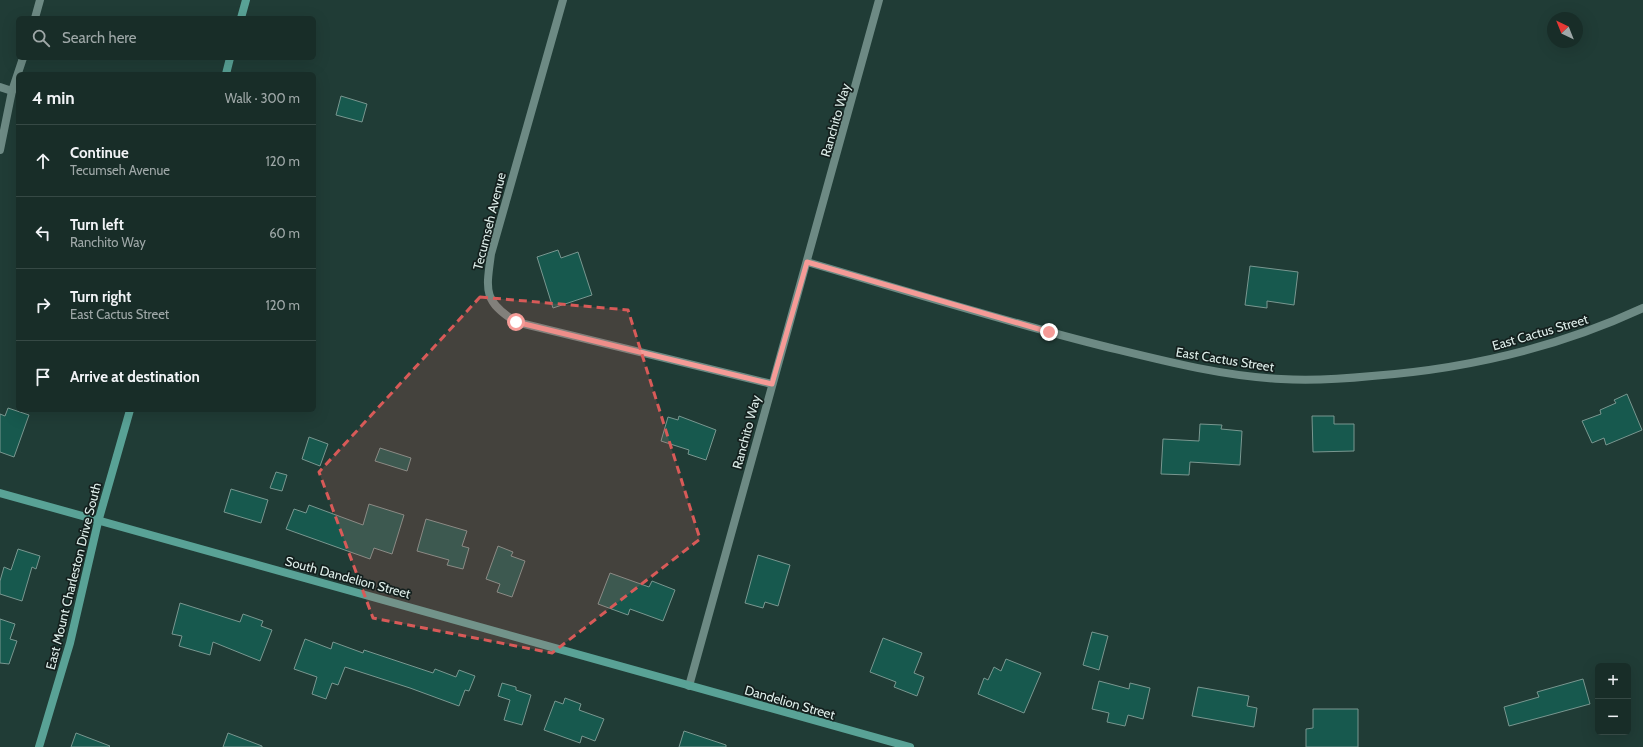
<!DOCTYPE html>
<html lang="en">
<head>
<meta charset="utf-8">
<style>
  body { margin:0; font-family:Cabin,sans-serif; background:#213530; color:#f1f3f6 }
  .controls { position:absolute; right:12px; bottom:12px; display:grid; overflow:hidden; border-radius:6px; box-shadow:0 4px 16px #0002 }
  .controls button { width:36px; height:36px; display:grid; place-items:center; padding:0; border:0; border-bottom:1px solid #364945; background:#182d28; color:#f1f3f6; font:20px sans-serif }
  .compass { position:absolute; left:1547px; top:12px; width:36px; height:36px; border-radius:50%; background:#182d28; box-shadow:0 4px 16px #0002; rotate:317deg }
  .stop { position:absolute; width:12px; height:12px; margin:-9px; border:3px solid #f59b97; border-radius:50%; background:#fff }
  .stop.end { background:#f59b97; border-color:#fff; box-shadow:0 1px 4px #0008 }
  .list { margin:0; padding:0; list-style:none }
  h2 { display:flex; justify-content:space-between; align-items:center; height:52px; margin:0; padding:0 16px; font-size:17px }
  h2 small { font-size:13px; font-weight:400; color:#9fa8a8 }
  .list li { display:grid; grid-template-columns:26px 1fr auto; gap:12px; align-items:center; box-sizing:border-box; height:72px; padding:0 16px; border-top:1px solid #364945 }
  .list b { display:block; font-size:15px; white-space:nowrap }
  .list p { margin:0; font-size:13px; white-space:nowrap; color:#9fa8a8 }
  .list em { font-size:13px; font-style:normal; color:#9fa8a8 }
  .icon { flex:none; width:22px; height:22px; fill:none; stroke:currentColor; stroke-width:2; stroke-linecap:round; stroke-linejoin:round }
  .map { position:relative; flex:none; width:1643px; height:747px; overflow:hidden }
  .search { position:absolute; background:#182d28; box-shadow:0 4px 16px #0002; left:16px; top:16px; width:300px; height:44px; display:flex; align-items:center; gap:10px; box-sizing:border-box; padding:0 14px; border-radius:6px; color:#9fa8a8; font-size:15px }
  .panel { position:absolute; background:#182d28; box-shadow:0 4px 16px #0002; left:16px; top:72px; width:300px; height:340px; border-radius:6px }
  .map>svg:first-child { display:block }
  .building { fill:#17594e; stroke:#799790 }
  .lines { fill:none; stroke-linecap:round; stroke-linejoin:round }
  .street { stroke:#6d8a84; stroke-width:8 }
  .secondary { stroke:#59a296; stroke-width:8 }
  .route { stroke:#f59b97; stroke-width:5 }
  .marked { fill:#d85a58; fill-opacity:0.2; stroke:#d85a58; stroke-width:3; stroke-dasharray:8 5; stroke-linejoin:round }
  .labels { text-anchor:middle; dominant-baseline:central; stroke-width:3.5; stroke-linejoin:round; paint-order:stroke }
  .street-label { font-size:13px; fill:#deeeea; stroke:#14201e }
</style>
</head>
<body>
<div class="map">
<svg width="1643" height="747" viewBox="0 0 1643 747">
  <rect width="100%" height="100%" fill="#203c36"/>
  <g class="building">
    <path d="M341,96l26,8 -5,18 -26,-7z"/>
    <path d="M558,250l3,8 17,-6 14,43 -39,13 -16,-51z"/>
    <path d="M1250,266l48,6 -4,33 -27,-4v7l-22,-3z"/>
    <path d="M1627,394l15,36 -36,15 -2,-7 -12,5 -10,-22 19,-7 -1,-4 16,-7 -2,-3z"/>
    <path d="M8,408l21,7 -15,42 -14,-5v-38l5,2z"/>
    <path d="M679,416l37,14 -10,30 -18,-6 1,-4 -28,-9 7,-24 10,3z"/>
    <path d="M1312,416h22v8h20v27l-41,1z"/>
    <path d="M1200,424l22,1 -1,4 21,2 -2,34 -50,-3 -1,13 -28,-1 2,-35 36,2z"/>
    <path d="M309,437l19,7 -8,22 -18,-7z"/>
    <path d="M380,448l31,10 -4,13 -32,-10z"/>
    <path d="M276,472l11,3 -5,16 -12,-3z"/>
    <path d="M231,489l37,11 -7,23 -37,-11z"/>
    <path d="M369,504l35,11 -12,39 -18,-6 -4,11 -84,-30 8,-20 12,4 3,-8 54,20z"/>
    <path d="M426,519l41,12 -5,15 7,2 -6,21 -16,-4 2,-5 -32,-9z"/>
    <path d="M498,546l15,6 -2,4 14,5 -13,36 -15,-5 3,-8 -14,-5z"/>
    <path d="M18,549l22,7 -4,13 -4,-2 -10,34 -22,-7v-13l4,-14 7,3z"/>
    <path d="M758,555l32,10 -12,41 -13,-4 -2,6 -18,-5z"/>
    <path d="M610,573l39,14 3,-6 23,9 -12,31 -33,-12 -2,6 -30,-11z"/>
    <path d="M180,603l60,19 3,-8 20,7 -2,5 11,4 -12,31 -47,-19 -3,13 -31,-9 3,-10 -10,-2z"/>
    <path d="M0,619l15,5 -5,15 7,2 -8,23 -9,-1z"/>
    <path d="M1092,632l16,4 -9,34 -16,-5z"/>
    <path d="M883,638l39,15 -8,20 10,4 -7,19 -23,-9 2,-5 -26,-10z"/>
    <path d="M305,639l26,10 2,-7 30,11 1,-3 69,23 2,-4 21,8 3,-7 16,6 -6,15 -4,-1 -6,16 -49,-18 -65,-21 -7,18 -6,-2 -6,16 -14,-5 5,-17 -23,-8z"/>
    <path d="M1006,659l35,14 -17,40 -46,-19 6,-16 4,2 6,-13 7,4z"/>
    <path d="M1583,679l7,25 -81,22 -5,-19 35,-10 -2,-5z"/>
    <path d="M1099,681l30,8 1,-6 20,5 -7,31 -15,-4 -3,11 -18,-4 2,-9 -17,-4z"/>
    <path d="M502,683l14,4v3l15,5 -9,30 -18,-5 6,-20 -12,-4z"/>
    <path d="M1198,687l51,9 -2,10 10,2 -3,19 -62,-11z"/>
    <path d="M565,698l16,6 -2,6 25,9 -9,22 -13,-5 -2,7 -36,-13 11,-29 8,3z"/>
    <path d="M1313,709h45v38h-52v-18l7,-1z"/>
    <path d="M684,731l42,14v2h-47z"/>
    <path d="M76,733l34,13 -1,1h-38z"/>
    <path d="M228,733l34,13v1h-39z"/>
  </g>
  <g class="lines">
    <g class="street">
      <path d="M563,0l-72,254c-5,37 -8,47 25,68l256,62"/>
      <path d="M35,18l5,-18"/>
      <path d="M0,87l12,4"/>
      <path d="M0,150l12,-59 11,-33"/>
      <path d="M807,262c100,29 199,60 300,85 57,14 115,29 174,32 31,2 61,0 91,-3 94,-7 185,-28 271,-68"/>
      <path d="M689,686l190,-686"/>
    </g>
    <g class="secondary">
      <path d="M241,18l5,-18"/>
      <path d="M226,74l4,-16"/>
      <path d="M0,493l910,254"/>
      <path d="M39,747l31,-104 28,-121 32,-112"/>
    </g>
  </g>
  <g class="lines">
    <path class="route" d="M516,322l256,62 35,-122 242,70"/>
  </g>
  <path class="marked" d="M480,297l148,13 72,229 -148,114 -179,-35 -54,-146z"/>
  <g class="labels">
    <g class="street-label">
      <text transform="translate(835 120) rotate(-74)">Ranchito Way</text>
      <text transform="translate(489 221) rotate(-76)">Tecumseh Avenue</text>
      <text transform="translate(1540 332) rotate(-16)">East Cactus Street</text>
      <text transform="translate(1225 359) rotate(9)">East Cactus Street</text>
      <text transform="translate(746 432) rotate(-75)">Ranchito Way</text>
      <text transform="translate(73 576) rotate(-76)">East Mount Charleston Drive South</text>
      <text transform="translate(348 577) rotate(15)">South Dandelion Street</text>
      <text transform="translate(790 702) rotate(16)">Dandelion Street</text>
    </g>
  </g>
</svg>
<div class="controls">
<button>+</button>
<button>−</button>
</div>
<svg class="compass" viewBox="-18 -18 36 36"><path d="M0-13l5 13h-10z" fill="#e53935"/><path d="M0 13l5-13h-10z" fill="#9fa8a8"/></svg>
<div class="stop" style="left:516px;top:322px"></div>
<div class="stop end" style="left:1049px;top:332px"></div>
<div class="search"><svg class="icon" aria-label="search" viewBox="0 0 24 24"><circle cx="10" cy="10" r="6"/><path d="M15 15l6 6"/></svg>Search here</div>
<section class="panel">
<h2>4 min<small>Walk · 300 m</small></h2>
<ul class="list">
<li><svg class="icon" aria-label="ahead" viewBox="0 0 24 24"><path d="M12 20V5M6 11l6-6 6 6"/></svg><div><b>Continue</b><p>Tecumseh Avenue</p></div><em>120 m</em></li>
<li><svg class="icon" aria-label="left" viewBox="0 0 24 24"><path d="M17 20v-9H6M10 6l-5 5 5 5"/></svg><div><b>Turn left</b><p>Ranchito Way</p></div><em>60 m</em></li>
<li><svg class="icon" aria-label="right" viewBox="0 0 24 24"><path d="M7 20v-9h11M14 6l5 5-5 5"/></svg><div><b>Turn right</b><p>East Cactus Street</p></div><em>120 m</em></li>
<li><svg class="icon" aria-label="arrive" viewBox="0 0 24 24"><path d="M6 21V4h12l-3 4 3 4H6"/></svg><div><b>Arrive at destination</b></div></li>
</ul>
</section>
</div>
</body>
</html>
